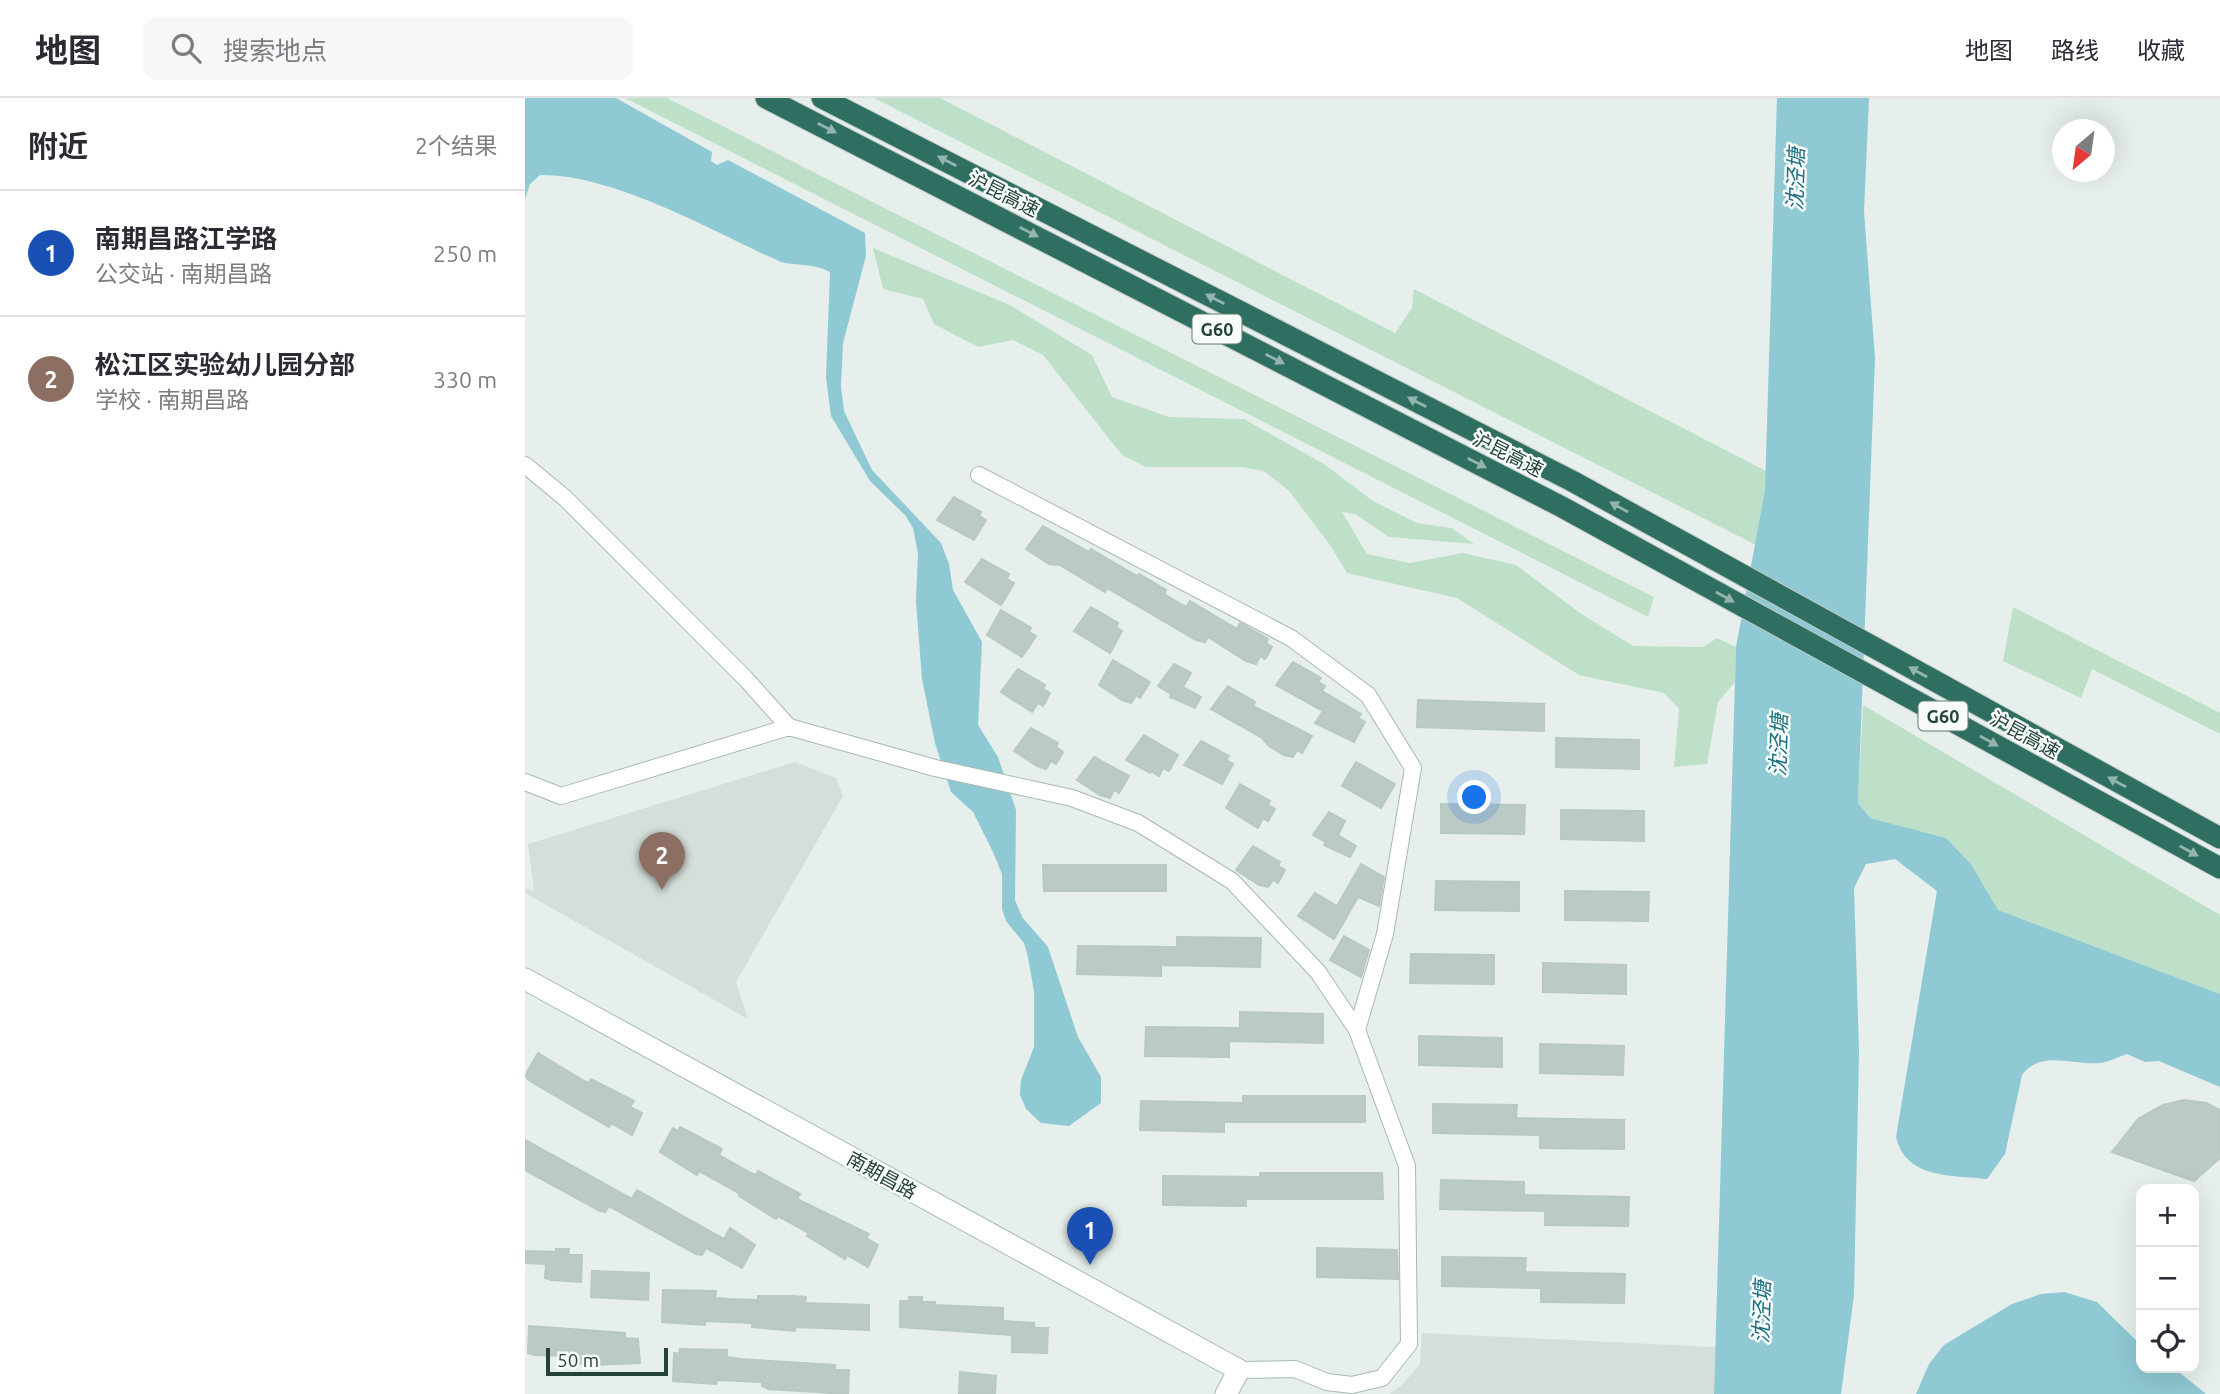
<!DOCTYPE html>
<html lang="zh">
<head>
<meta charset="utf-8">
<style>
  body { margin:0; font-family:Ubuntu,"Noto Sans SC",sans-serif; background:#f7f7f7; color:#2b2b33 }
  .controls { position:absolute; right:21px; bottom:21px; display:grid; overflow:hidden; border-radius:14px; box-shadow:0 7px 28px #0002 }
  .controls button { width:63px; height:63px; display:grid; place-items:center; padding:0; border:0; border-bottom:2px solid #e1e1e2; background:#fff; color:#2b2b33; font:35px sans-serif }
  .compass { position:absolute; left:1527px; top:21px; width:63px; height:63px; border-radius:50%; background:#fff; box-shadow:0 7px 28px #0002; rotate:209deg }
  .scale { position:absolute; left:21px; bottom:18px; width:122px; box-sizing:border-box; padding-left:7px; border:4px solid #24423a; border-top:0; font-size:19px; line-height:24px; white-space:nowrap; color:#24423a; -webkit-text-stroke:5px #f7fbf9; paint-order:stroke }
  .you { position:absolute; left:950px; top:700px; width:24px; height:24px; margin:-18px; border:5px solid #fff; border-radius:50%; background:#1a73e8; box-shadow:0 0 0 10px #1a73e833 }
  .badge { display:grid; place-items:center; width:46px; height:46px; border-radius:50%; background:#0b8043; color:#fff; font-size:23px; font-weight:700 }
  .pin { position:absolute; translate:-50% -58px; filter:drop-shadow(0 2px 4px #0008) }
  .pin::after { content:''; position:absolute; top:37px; width:24px; height:21px; background:inherit; clip-path:polygon(0 0,100% 0,50% 100%) }
  .list { margin:0; padding:0; list-style:none }
  h2 { display:flex; justify-content:space-between; align-items:center; height:91px; margin:0; padding:0 28px; font-size:30px }
  h2 small { font-size:23px; font-weight:400; color:#7c7c81 }
  .list li { display:grid; grid-template-columns:46px 1fr auto; gap:21px; align-items:center; box-sizing:border-box; height:126px; padding:0 28px; border-top:2px solid #e1e1e2 }
  .list b { display:block; font-size:26px; white-space:nowrap }
  .list p { margin:0; font-size:23px; white-space:nowrap; color:#7c7c81 }
  .list em { font-size:23px; font-style:normal; color:#7c7c81 }
  .icon { flex:none; width:38px; height:38px; fill:none; stroke:currentColor; stroke-width:2; stroke-linecap:round; stroke-linejoin:round }
  .map { position:relative; flex:none; width:1695px; height:1296px; overflow:hidden }
  header { display:flex; align-items:center; gap:42px; box-sizing:border-box; height:98px; padding:0 35px; background:#fff; border-bottom:2px solid #e1e1e2 }
  header strong { font-size:33px }
  nav { display:flex; gap:38px; margin-inline-start:auto; font-size:24px }
  .search { width:490px; height:63px; background:#f7f7f7; display:flex; align-items:center; gap:18px; box-sizing:border-box; padding:0 24px; border-radius:14px; color:#7c7c81; font-size:26px }
  main { display:flex }
  aside { flex:1; background:#fff }
  .map>svg:first-child { display:block }
  .built { fill:#d4dfda }
  .green { fill:#bfe0c8 }
  .water { fill:#8ec9d4 }
  .building { fill:#bbcac4; stroke:#b8c9c2; stroke-width:2 }
  .lines { fill:none; stroke-linecap:round; stroke-linejoin:round }
  .street-casing { stroke:#a8b8b2; stroke-width:18 }
  .secondary-casing { stroke:#a4bbb3; stroke-width:23 }
  .highway-casing { stroke:#c2cac8; stroke-width:23 }
  .street { stroke:#fff; stroke-width:16 }
  .secondary { stroke:#fff; stroke-width:21 }
  .highway { stroke:#2f6f62; stroke-width:21 }
  .oneway { fill:#93b5ae }
  .labels { text-anchor:middle; dominant-baseline:central; stroke-width:5; stroke-linejoin:round; paint-order:stroke }
  .shield { fill:#f7fbf9; stroke:#637a73; stroke-width:2 }
  .shield-label { font-size:18px; font-weight:bold; fill:#24423a }
  .street-label { font-size:19px; fill:#24423a; stroke:#f7fbf9 }
  .water-label { font-size:21px; font-style:italic; fill:#1c6f80; stroke:#f7fbf9 }
</style>
</head>
<body>
<header>
<strong>地图</strong>
<div class="search"><svg class="icon" aria-label="search" viewBox="0 0 24 24"><circle cx="10" cy="10" r="6"/><path d="M15 15l6 6"/></svg>搜索地点</div>
<nav><a>地图</a><a>路线</a><a>收藏</a></nav>
</header>
<main>
<aside>
<h2>附近<small>2个结果</small></h2>
<ul class="list">
<li><span class="badge" style="background:#1a4fb4">1</span><div><b>南期昌路江学路</b><p>公交站 · 南期昌路</p></div><em>250 m</em></li>
<li><span class="badge" style="background:#8d6e63">2</span><div><b>松江区实验幼儿园分部</b><p>学校 · 南期昌路</p></div><em>330 m</em></li>
</ul>
</aside>
<div class="map">
<svg width="1695" height="1296" viewBox="0 0 1695 1296">
  <rect width="100%" height="100%" fill="#e6efeb"/>
  <g class="built">
    <path d="M270,664l41,16 7,18 -107,186 12,37 -223,-126v-4l9,1 -6,-46z"/>
    <path d="M897,1235l293,14 -1,47h-325l15,-11 16,-19z"/>
  </g>
  <g class="green">
    <path d="M100,0h42l987,499 -6,20z"/>
    <path d="M349,0h66l455,235 17,-25 2,-19 352,182 -4,77z"/>
    <path d="M348,150l137,57 82,50 20,42 57,20 75,2 80,45 49,37 44,22 35,5 22,16 -85,-7 -34,-23 -13,-2 25,42 43,9 53,-10 53,12 64,48 53,33 70,1 14,-9 19,9 -1,35 -17,20 -11,62 -33,3 5,-58 -15,-16 -85,-18 -122,-77 -110,-25 -17,-28 -41,-54 -25,-20 -23,-4h-95l-24,-12 -79,-100 -30,-15 -35,7 -44,-23 -11,-25 -40,-10z"/>
    <path d="M1488,509l207,106v21l-128,-65 -11,29 -78,-37z"/>
    <path d="M1338,607l357,210v79l-222,-84 -27,-46 -25,-26 -77,-20 -11,-15z"/>
  </g>
  <g class="water">
    <path d="M0,0h91l96,54 -1,9 6,4 11,-5 137,73 1,23 -23,87 -2,43 3,25 28,59 69,73 8,21 4,26 29,52 -4,83 20,32 18,53 -1,90 7,17 26,30 30,90 23,40v26l-32,23 -28,-3 -15,-14 -6,-14 1,-15 13,-33v-55l-6,-35 -4,-14 -18,-22 -4,-12v-35l-9,-22 -20,-40 -22,-20 -16,-49 -13,-64 -6,-78 2,-48 -5,-25 -8,-13 -35,-34 -39,-65 -5,-38 4,-106c-15,-9 -33,-6 -49,-10 -69,-31 -167,-88 -241,-87l-10,9 -5,15z"/>
    <path d="M1252,0h92l-5,113 11,147 -17,445 12,15 76,20 25,26 27,46 222,84v93l-61,-26 -14,1 -18,-8c-9,3 -18,8 -27,9 -27,3 -59,-14 -78,12l-17,79 -18,25c-36,-4 -81,0 -91,-42l41,-246 -42,-32 -29,5 -12,24 5,164 -5,243 -13,99h-127l22,-747 29,-157z"/>
    <path d="M1539,1194l33,10 44,43v23h33l32,26h-290l13,-30 15,-19 68,-41 29,-10z"/>
  </g>
  <g class="building">
    <path d="M429,399l27,15 -2,4 7,4 -12,20 -37,-20z"/>
    <path d="M518,428l46,26 2,-3 46,27 2,-2 27,16 -2,4 22,13 4,-6 47,28 3,-6 28,16 -2,4 6,4 -7,12 -5,-3 -4,8 -10,-3 -38,-24 -3,5 -9,-2 -89,-52 -2,4 -45,-27 -11,-1 -23,-15z"/>
    <path d="M457,461l27,15 -2,5 7,4 -13,22 -36,-23z"/>
    <path d="M566,509l27,16 -2,4 6,4 -12,22 -36,-22z"/>
    <path d="M476,512l30,18 -2,4 7,4 -14,21 -35,-22z"/>
    <path d="M588,562l37,22 -10,16 -4,-3 -5,8 -9,-3 -23,-15z"/>
    <path d="M768,564l28,16 -3,4 7,4 -3,5 39,23 -3,4 7,4 -11,20 -39,-19 8,-12 -47,-26z"/>
    <path d="M649,566l17,9 -8,14 18,10 -6,11 -25,-11 1,-3 -13,-8z"/>
    <path d="M493,571l27,16 -2,4 7,4 -7,13 -5,-3 -6,9 -31,-20z"/>
    <path d="M703,588l27,16 -2,4 59,30 -10,17 -5,-3 -4,7 -9,-2 -15,-9 -7,-8 -51,-29z"/>
    <path d="M893,602l126,4v27l-127,-4z"/>
    <path d="M506,630l27,15 -2,4 7,5 -7,12 -5,-3 -5,8 -9,-3 -23,-15z"/>
    <path d="M619,637l34,20 -9,16 -6,-3 -4,8 -8,-5 -1,2 -24,-13z"/>
    <path d="M1031,640l83,2v29l-83,-2z"/>
    <path d="M676,643l28,15 -3,4 7,4 -11,20 -38,-19z"/>
    <path d="M569,659l35,19 -10,17 -5,-3 -4,8 -10,-3 -23,-15z"/>
    <path d="M831,664l39,22 -14,24 -39,-22z"/>
    <path d="M715,686l30,17 -2,4 7,4 -7,12 -5,-3 -5,10 -32,-20z"/>
    <path d="M916,706l84,1 -1,29 -83,-1z"/>
    <path d="M1036,712l83,1v30l-83,-2z"/>
    <path d="M804,714l16,9 -7,14 18,11 -6,11 -26,-12 2,-3 -13,-7z"/>
    <path d="M728,748l27,16 -2,4 7,4 -7,13 -5,-3 -5,7 -9,-2 -23,-15z"/>
    <path d="M836,766l23,13 -5,29 -21,-9 -24,42 -36,-23 17,-23 22,13z"/>
    <path d="M518,767h123v26h-122z"/>
    <path d="M911,783l83,1v29l-84,-1z"/>
    <path d="M1040,793l84,1 -1,29 -83,-1z"/>
    <path d="M819,838l25,14 -8,27 -31,-17z"/>
    <path d="M652,839l84,1 -1,29 -99,-2v11l-84,-2 1,-28 99,1z"/>
    <path d="M886,856l83,1v29l-84,-1z"/>
    <path d="M1018,865l83,2v29l-83,-2z"/>
    <path d="M715,914l83,2v29l-94,-2v16l-84,-1 1,-29 94,1z"/>
    <path d="M894,938l83,2v29l-83,-2z"/>
    <path d="M1015,946l84,2 -1,29 -83,-2z"/>
    <path d="M13,955l46,28 5,2 2,-4 43,22 -4,6 12,6 -10,22 -21,-12 -2,4 -79,-46 -5,-5z"/>
    <path d="M718,998h122v26h-141v10l-84,-2 1,-29 102,2z"/>
    <path d="M1659,1002l22,3 14,7v48l-26,23 -82,-29 26,-33 25,-14z"/>
    <path d="M908,1006l84,1 -1,13 108,2v29l-84,-1v-13l-107,-2z"/>
    <path d="M155,1029l42,22 -3,6 32,18 5,2 2,-4 42,23 -3,5 72,35 -3,4 12,7 -10,22 -21,-12 -2,4 -38,-23 2,-3 -31,-17 -2,3 -37,-23 1,-2 -41,-23 -2,4 -37,-23 13,-24 5,3z"/>
    <path d="M0,1042l107,59 5,-9 87,49 6,-11 25,17 -13,23 -36,-20 -4,7 -6,-1 -87,-48 -4,6 -5,-1 -75,-41z"/>
    <path d="M735,1075h122l1,26h-137v7l-83,-1v-29l97,1z"/>
    <path d="M916,1082l83,2v13l105,2 -1,29 -83,-1v-14l-105,-2z"/>
    <path d="M792,1150l80,2 1,29 -81,-2z"/>
    <path d="M31,1151h13l-1,6h14l-1,27 -30,-2 -6,-2 1,-14 -21,-1v-12l31,1z"/>
    <path d="M917,1159l84,1 -1,14 100,2 -1,29 -83,-1v-14l-99,-2z"/>
    <path d="M67,1173l57,2 -1,27 -57,-3z"/>
    <path d="M138,1192l53,1 -1,7 14,1 29,1v-4h35l13,1 -1,6 64,2v25l-74,-3v4l-43,-4v-4l-47,-2v4l-43,-3z"/>
    <path d="M384,1199h13v5h13v3l68,3v13l31,2v5h14l-1,25 -35,-1v-17l-112,-8v-26h9z"/>
    <path d="M4,1228l96,7v5l13,1 2,24 -49,2 -20,-3 1,-6 -38,-1 -6,-2z"/>
    <path d="M155,1251l47,1v7l13,2 95,6v5h14l-1,24 -80,-5 -6,-3v-4l-45,-2 -1,4 -43,-3 1,-28 5,1z"/>
    <path d="M435,1274l36,4 -1,18h-36z"/>
  </g>
  <g class="lines">
    <g class="street-casing">
      <g id="street">
        <path d="M0,367l40,33 180,180 44,49"/>
        <path d="M454,377l312,163 77,57 45,73 -28,166 -28,96"/>
        <path d="M0,684l36,14 228,-69 146,41 137,30 66,25 94,58 86,91 39,58 50,136 2,178 -27,34 -30,7 -25,-3 -32,-13 -56,1"/>
      </g>
    </g>
    <g class="secondary-casing">
      <path id="secondary" d="M0,881l714,391 -13,24"/>
    </g>
    <g class="highway-casing">
      <g id="highway">
        <path d="M241,0l796,409 658,361"/>
        <path d="M297,0l750,383 648,357"/>
      </g>
    </g>
    <use href="#street" class="street"/>
    <use href="#secondary" class="secondary"/>
    <use href="#highway" class="highway"/>
  </g>
  <defs><path id="oneway-solid" d="M-6-.8H1V-3.2L6.5 0L1 3.2V.8H-6Z" transform="scale(1.75)"/></defs>
  <g class="oneway">
    <use href="#oneway-solid" transform="translate(302 30) rotate(27)"/>
    <use href="#oneway-solid" transform="translate(422 63) rotate(-153)"/>
    <use href="#oneway-solid" transform="translate(504 134) rotate(27)"/>
    <use href="#oneway-solid" transform="translate(690 201) rotate(-153)"/>
    <use href="#oneway-solid" transform="translate(750 261) rotate(27)"/>
    <use href="#oneway-solid" transform="translate(892 304) rotate(-153)"/>
    <use href="#oneway-solid" transform="translate(952 365) rotate(27)"/>
    <use href="#oneway-solid" transform="translate(1094 409) rotate(-151)"/>
    <use href="#oneway-solid" transform="translate(1200 499) rotate(29)"/>
    <use href="#oneway-solid" transform="translate(1393 574) rotate(-151)"/>
    <use href="#oneway-solid" transform="translate(1464 643) rotate(29)"/>
    <use href="#oneway-solid" transform="translate(1592 684) rotate(-151)"/>
    <use href="#oneway-solid" transform="translate(1664 753) rotate(29)"/>
  </g>
  <g class="labels">
    <g class="shield">
      <rect x="667.5" y="216.5" width="49" height="29" rx="5"/>
      <rect x="1393.5" y="603.5" width="49" height="29" rx="5"/>
    </g>
    <g class="shield-label">
      <text x="692" y="231">G60</text>
      <text x="1418" y="618">G60</text>
    </g>
    <g class="street-label">
      <text transform="translate(479 96) rotate(27)">沪昆高速</text>
      <text transform="translate(983 356) rotate(27)">沪昆高速</text>
      <text transform="translate(1500 637) rotate(29)">沪昆高速</text>
      <text transform="translate(357 1077) rotate(29)">南期昌路</text>
    </g>
    <g class="water-label">
      <text transform="translate(1270 81) rotate(-88)">沈泾塘</text>
      <text transform="translate(1253 647) rotate(-88)">沈泾塘</text>
      <text transform="translate(1236 1214) rotate(-88)">沈泾塘</text>
    </g>
  </g>
</svg>
<div class="controls">
<button>+</button>
<button>−</button>
<button><svg class="icon" aria-label="locate" viewBox="0 0 24 24"><circle cx="12" cy="12" r="6"/><path d="M12 2v4M12 18v4M2 12h4M18 12h4"/></svg></button>
</div>
<svg class="compass" viewBox="-18 -18 36 36"><path d="M0-13l5 13h-10z" fill="#e53935"/><path d="M0 13l5-13h-10z" fill="#7c7c81"/></svg>
<div class="scale">50 m</div>
<div class="you"></div>
<div class="pin badge" style="left:565px;top:1167px;background:#1a4fb4">1</div>
<div class="pin badge" style="left:137px;top:792px;background:#8d6e63">2</div>
</div>
</main>
</body>
</html>
